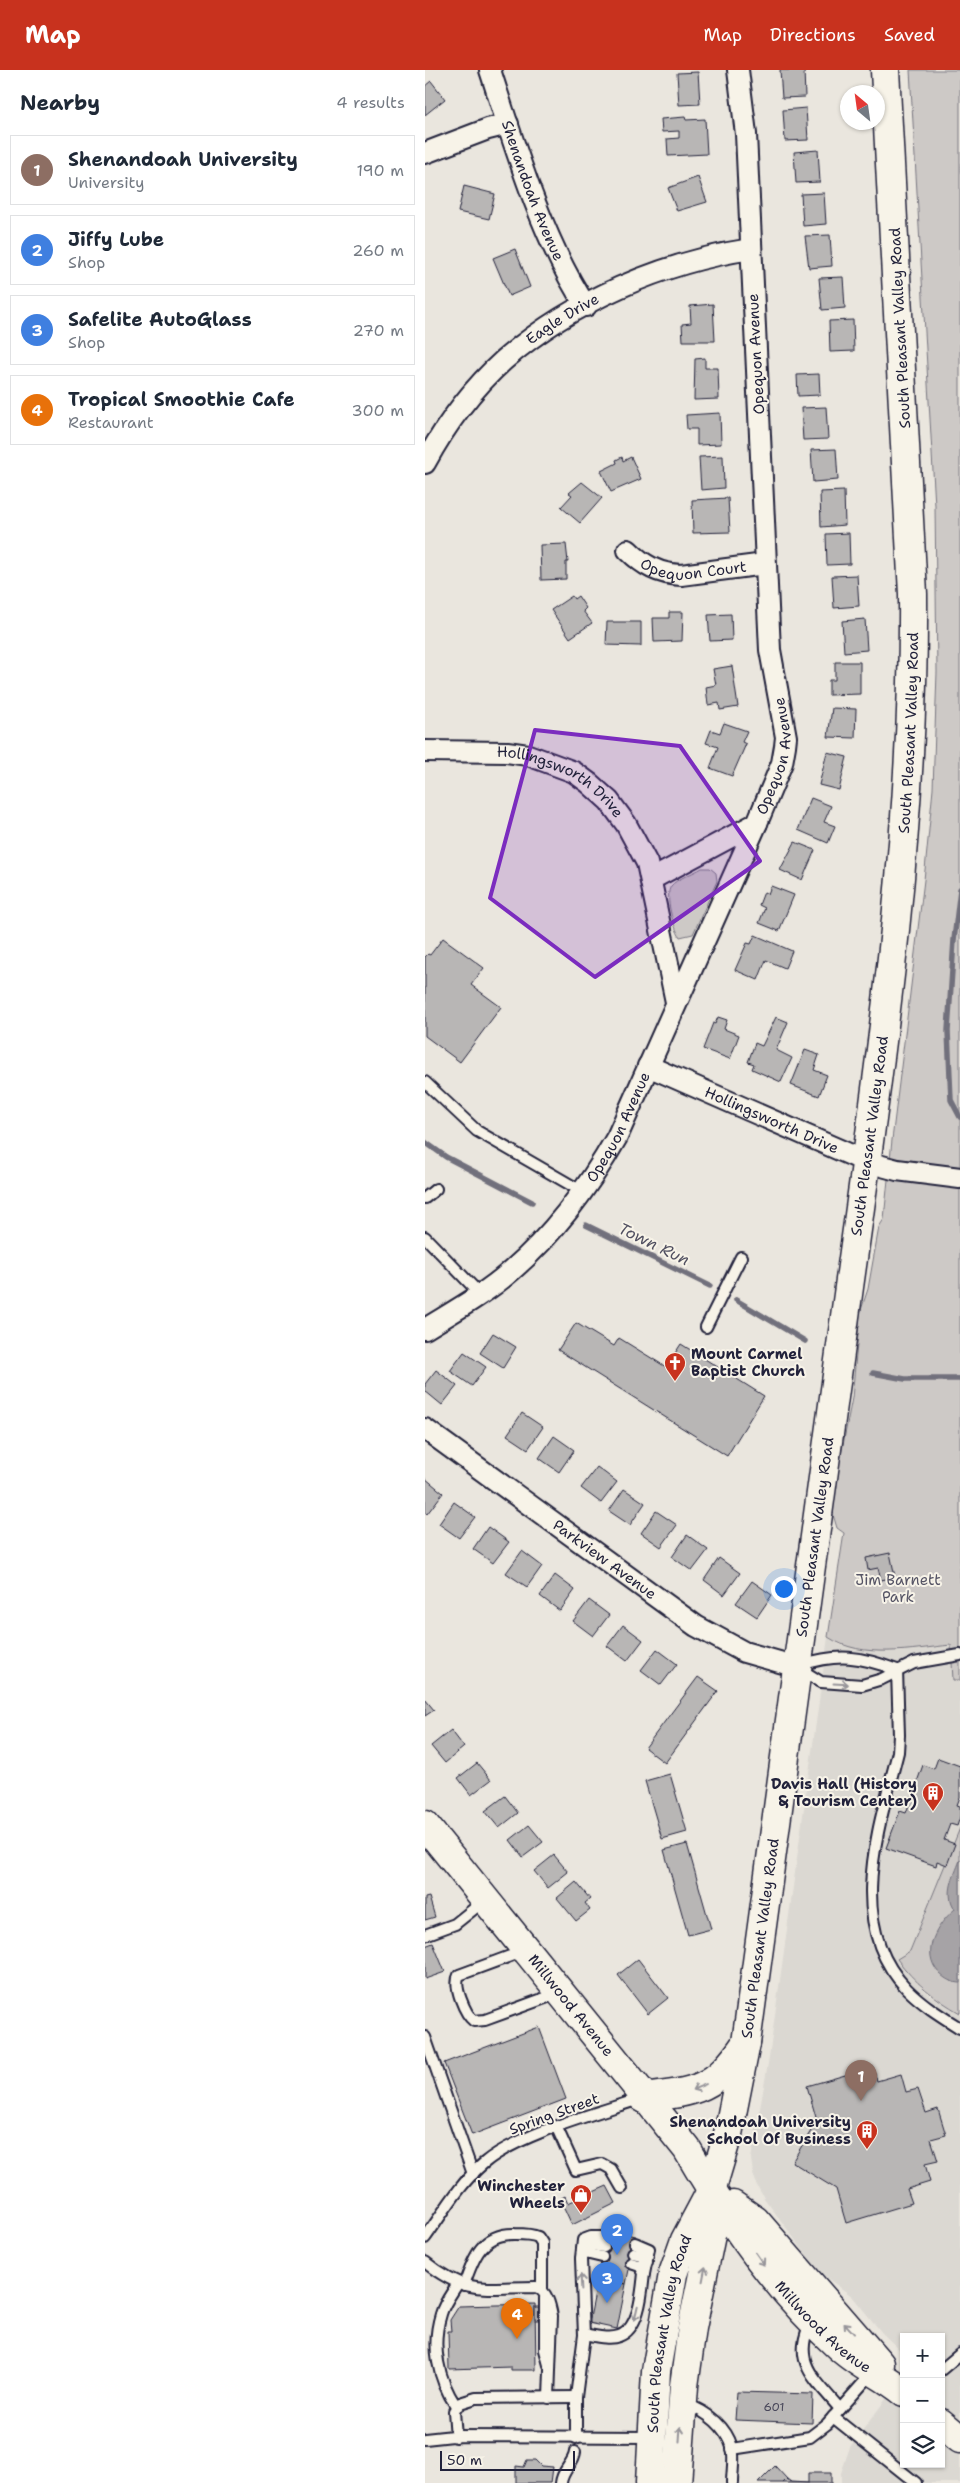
<!DOCTYPE html>
<html lang="en">
<head>
<meta charset="utf-8">
<style>
  body { margin:0; font-family:"Shantell Sans",sans-serif; background:#f2f2f3; color:#1f2937 }
  .controls { position:absolute; right:15px; bottom:15px; display:grid; overflow:hidden; border-radius:0px; box-shadow:0 1px 4px #0004 }
  .controls button { width:45px; height:45px; display:grid; place-items:center; padding:0; border:0; border-bottom:1px solid #e0e1e3; background:#fff; color:#1f2937; font:25px sans-serif }
  .compass { position:absolute; left:415px; top:15px; width:45px; height:45px; border-radius:50%; background:#fff; box-shadow:0 1px 4px #0004; rotate:331deg }
  .scale { position:absolute; left:15px; bottom:12px; width:135px; box-sizing:border-box; padding-left:5px; border:2px solid #22223b; border-top:0; font-size:14px; line-height:18px; white-space:nowrap; color:#22223b; -webkit-text-stroke:4px #f7f3e8; paint-order:stroke }
  .you { position:absolute; left:358px; top:1518px; width:18px; height:18px; margin:-12px; border:4px solid #fff; border-radius:50%; background:#1a73e8; box-shadow:0 0 0 8px #1a73e833 }
  .badge { display:grid; place-items:center; width:32px; height:32px; border-radius:50%; background:#c8321e; color:#fff; font-size:16px; font-weight:700 }
  .pin { position:absolute; translate:-50% -41px; filter:drop-shadow(0 1px 2px #0008) }
  .pin::after { content:''; position:absolute; top:26px; width:18px; height:15px; background:inherit; clip-path:polygon(0 0,100% 0,50% 100%) }
  .list { margin:0; padding:0; list-style:none }
  h2 { display:flex; justify-content:space-between; align-items:center; height:65px; margin:0; padding:0 20px; font-size:21px }
  h2 small { font-size:16px; font-weight:400; color:#747a83 }
  .list li { display:grid; grid-template-columns:32px 1fr auto; gap:15px; align-items:center; box-sizing:border-box; height:70px; margin:0 10px 10px; padding:0 10px; border:1px solid #e0e1e3; border-radius:0px }
  .list b { display:block; font-size:19px; white-space:nowrap }
  .list p { margin:0; font-size:16px; white-space:nowrap; color:#747a83 }
  .list em { font-size:16px; font-style:normal; color:#747a83 }
  .icon { flex:none; width:28px; height:28px; fill:none; stroke:currentColor; stroke-width:2; stroke-linecap:round; stroke-linejoin:round }
  .map { position:relative; flex:none; width:535px; height:2413px; overflow:hidden }
  header { display:flex; align-items:center; gap:30px; box-sizing:border-box; height:70px; padding:0 25px; background:#c8321e; color:#fff }
  header strong { font-size:24px }
  nav { display:flex; gap:28px; margin-inline-start:auto; font-size:18px }
  main { display:flex }
  aside { flex:1; background:#fff }
  .map>svg:first-child { display:block }
  .built { fill:#dbd8d2 }
  .green { fill:#cdc9c6; stroke:#787680 }
  .water { fill:#a6a3a6; stroke:#716f7b }
  .lines { fill:none; stroke-linecap:round; stroke-linejoin:round }
  .stream { stroke:#716f7b; stroke-width:5.5 }
  .building { fill:#b8b6b5; stroke:#22223b }
  .service-casing { stroke:#22223b; stroke-width:14 }
  .minor-casing { stroke:#22223b; stroke-width:24 }
  .secondary-casing { stroke:#22223b; stroke-width:31 }
  .primary-casing { stroke:#22223b; stroke-width:31 }
  .service { stroke:#f7f3e8; stroke-width:10 }
  .minor { stroke:#f7f3e8; stroke-width:20 }
  .secondary { stroke:#f7f3e8; stroke-width:28 }
  .primary { stroke:#f7f3e8; stroke-width:28 }
  .oneway { stroke:#97959a }
  .marked { fill:#7b2cbf; fill-opacity:0.2; stroke:#7b2cbf; stroke-width:4; stroke-linejoin:round }
  .labels { text-anchor:middle; dominant-baseline:central; stroke-width:4; stroke-linejoin:round; paint-order:stroke }
  .number-label { font-size:12px; fill:#48475a }
  .street-label { font-size:15px; fill:#22223b; stroke:#f7f3e8 }
  .poi-label { font-size:15px; font-weight:bold; fill:#22223b; stroke:#f7f3e8; text-anchor:end }
  .park-label { font-size:15px; fill:#555465; stroke:#f7f3e8 }
  .water-label { font-size:16px; font-style:italic; fill:#504f60; stroke:#f7f3e8 }
</style>
</head>
<body>
<header>
<strong>Map</strong>
<nav><a>Map</a><a>Directions</a><a>Saved</a></nav>
</header>
<main>
<aside>
<h2>Nearby<small>4 results</small></h2>
<ul class="list">
<li><span class="badge" style="background:#8d6e63">1</span><div><b>Shenandoah University</b><p>University</p></div><em>190 m</em></li>
<li><span class="badge" style="background:#3f7fe0">2</span><div><b>Jiffy Lube</b><p>Shop</p></div><em>260 m</em></li>
<li><span class="badge" style="background:#3f7fe0">3</span><div><b>Safelite AutoGlass</b><p>Shop</p></div><em>270 m</em></li>
<li><span class="badge" style="background:#e8710a">4</span><div><b>Tropical Smoothie Cafe</b><p>Restaurant</p></div><em>300 m</em></li>
</ul>
</aside>
<div class="map">
<svg width="535" height="2413" viewBox="0 0 535 2413">
  <rect width="100%" height="100%" fill="#eae6de"/>
  <filter id="ink" filterUnits="userSpaceOnUse"><feTurbulence type="fractalNoise" baseFrequency=".02" numOctaves="2"/><feDisplacementMap in="SourceGraphic" scale="10" xChannelSelector="R" yChannelSelector="G"/><feConvolveMatrix kernelMatrix="1 2 1 2 8 2 1 2 1" color-interpolation-filters="sRGB"/></filter>
  <g filter="url(#ink)">
    <path class="built" d="M403,1567l12,8 48,7 63,-7 3,35h6v148l-50,124 -2,21 20,21 32,19v470h-119v-10l9,-26 54,-72v89h37v-127h-37v17l-22,-21 -30,-37 -32,-23 -56,-75 -10,-18 -3,-21 18,-101z"/>
    <g class="green">
      <path d="M485,0h50v1610h-7l-2,-35c-39,4 -88,15 -123,-8l16,-104 -7,-5 -6,-20 21,-110 8,-85 8,-24 11,-62 5,-8 8,-79 32,-260 9,-91 4,-117 -2,-166z"/>
      <path d="M277,798h8l6,5 1,8 -24,53 -13,3c-6,-9 -16,-41 -9,-51 5,-7 23,-13 31,-18z"/>
      <path d="M535,1758v185c-26,-15 -45,-30 -63,-54l13,-8z"/>
    </g>
    <path class="water" d="M535,1790v123c-8,0 -15,-4 -21,-10 -19,-21 -2,-49 16,-64 -11,-16 -1,-32 5,-49z"/>
    <g class="lines">
      <g class="stream">
        <path d="M535,819l-6,51 -6,91 3,69 9,17"/>
        <path d="M0,1072l21,15 86,45"/>
        <path d="M161,1155l124,61"/>
        <path d="M311,1230l69,41"/>
        <path d="M448,1303l32,6h55"/>
      </g>
    </g>
    <g class="building">
      <path d="M355,0h24l1,27 -23,1z"/>
      <path d="M273,2l2,32 -21,1 -2,-32z"/>
      <path d="M6,11l14,18 -20,16v-29z"/>
      <path d="M381,38l2,32 -23,1 -2,-31z"/>
      <path d="M260,47l1,3 19,-1 2,35 -39,2 -1,-17 12,-1v-7l-17,1 -1,-13z"/>
      <path d="M393,80l2,32 -24,1 -2,-31z"/>
      <path d="M273,107l9,25 -30,9 -9,-23z"/>
      <path d="M39,116l31,8 -6,25 -31,-7z"/>
      <path d="M399,123l2,31 -23,2 -2,-32z"/>
      <path d="M405,165l2,31 -23,2 -4,-32z"/>
      <path d="M90,179l15,38 -21,9 -16,-38z"/>
      <path d="M418,207l2,31 -23,2 -3,-32z"/>
      <path d="M288,234l2,37h-32l-1,-17 9,-1 -1,-17z"/>
      <path d="M428,250l1,31 -24,1 -1,-31z"/>
      <path d="M280,288v10h13l1,31 -25,1 1,-41z"/>
      <path d="M394,304l1,21 -22,1 -1,-21z"/>
      <path d="M401,337l2,32 -25,1 -2,-32z"/>
      <path d="M295,343l1,31 -24,1v-16h-10l-1,-14z"/>
      <path d="M411,379l2,31 -25,2 -2,-32z"/>
      <path d="M298,386l1,32 -23,2 -2,-33z"/>
      <path d="M197,387l1,4 8,-4 10,22 -30,13 -10,-21 16,-8 -1,-3z"/>
      <path d="M157,412l20,16 -22,25 -19,-16 11,-12 -3,-2z"/>
      <path d="M419,421l1,34 -24,2 -1,-35z"/>
      <path d="M303,428l2,34 -37,1 -1,-33z"/>
      <path d="M424,463l1,31 -23,1 -1,-31z"/>
      <path d="M141,474l2,18h-2v17l-25,1 -1,-35z"/>
      <path d="M432,505l2,31 -25,2 -2,-32z"/>
      <path d="M147,526l2,3 4,-3 8,12 -3,3 9,12 -22,15 -19,-28z"/>
      <path d="M244,542h14l-1,29 -28,1 -1,-24h16z"/>
      <path d="M306,544l1,26 -22,1 -2,-26z"/>
      <path d="M440,549l2,31 -23,2 -2,-31z"/>
      <path d="M182,552h34v24l-35,-1z"/>
      <path d="M410,592h25v32l-31,1v-15h6z"/>
      <path d="M307,596l6,41 -18,3 -1,-7 -11,2 -2,-18 10,-2 -3,-16z"/>
      <path d="M407,638l24,1 -1,29 -27,-1z"/>
      <path d="M299,653l23,8 -5,11 4,2 -14,32 -22,-8 8,-21 -12,-4 5,-13 9,3z"/>
      <path d="M402,682l20,5 -8,33 -20,-5z"/>
      <path d="M386,728l20,8 -7,16 11,4 -7,17 -30,-13z"/>
      <path d="M370,772l20,8 -13,30 -22,-10z"/>
      <path d="M346,816l23,9 -15,36 -20,-8 6,-15 -6,-3 5,-13 4,2z"/>
      <path d="M330,865l37,16 -7,17 -19,-8 -8,20 -23,-10 12,-27 4,1z"/>
      <path d="M18,868l41,30 -13,17 30,22 -41,55 -35,-26v-79l3,-3 2,1z"/>
      <path d="M293,947l9,3 -3,9 15,6 -9,24 -27,-10 10,-26 2,1z"/>
      <path d="M351,947l12,5 -12,28 16,8 -11,24 -29,-13 2,-5 -6,-2 7,-19 7,3z"/>
      <path d="M380,980l14,5 -5,15 13,5 -8,21 -28,-11z"/>
      <path d="M151,1253l38,23 5,-8 47,29 15,-23 83,52 -37,60 -169,-106z"/>
      <path d="M68,1263l23,14 -13,21 -23,-15z"/>
      <path d="M39,1282l22,15 -14,19 -22,-15z"/>
      <path d="M11,1300l21,16 -15,19 -17,-14v-7z"/>
      <path d="M97,1343l21,14 -15,22 -21,-14z"/>
      <path d="M129,1366l20,14 -15,22 -20,-14z"/>
      <path d="M172,1397l20,15 -16,21 -20,-15z"/>
      <path d="M0,1408l18,15 -16,21 -2,-2z"/>
      <path d="M199,1419l21,14 -15,22 -21,-14z"/>
      <path d="M29,1432l21,15 -16,21 -20,-14z"/>
      <path d="M231,1441l21,14 -16,22 -20,-14z"/>
      <path d="M63,1457l21,15 -16,21 -20,-14z"/>
      <path d="M262,1465l21,15 -16,21 -20,-14z"/>
      <path d="M97,1481l20,15 -15,21 -21,-14z"/>
      <path d="M465,1483l5,24 -14,3 -3,-12 -10,2 -2,-12z"/>
      <path d="M294,1488l21,15 -16,22 -20,-15z"/>
      <path d="M130,1505l20,15 -15,21 -20,-15z"/>
      <path d="M327,1511l20,14 -15,22 -21,-14z"/>
      <path d="M164,1530l20,15 -16,21 -20,-15z"/>
      <path d="M198,1555l20,15 -16,21 -20,-15z"/>
      <path d="M232,1579l20,15 -16,21 -20,-15z"/>
      <path d="M273,1607l20,14 -53,72 -20,-15z"/>
      <path d="M0,1629l9,11 -9,6z"/>
      <path d="M26,1660l13,17 -19,16 -14,-17z"/>
      <path d="M513,1688l22,8v31l-3,8 3,1v11l-3,9 -7,-2 -6,16 11,4 -8,21 -10,-4 -1,5 -50,-18 14,-37 6,2 17,-48 11,4z"/>
      <path d="M52,1693l14,17 -20,15 -13,-17z"/>
      <path d="M245,1704l17,58 -25,7 -17,-58z"/>
      <path d="M80,1726l13,17 -19,15 -14,-17z"/>
      <path d="M104,1755l14,17 -20,15 -13,-17z"/>
      <path d="M262,1774l24,85 -23,6 -24,-85z"/>
      <path d="M129,1785l14,17 -20,16 -14,-17z"/>
      <path d="M151,1812l14,17 -5,4 5,7 -14,11 -19,-23z"/>
      <path d="M4,1827l6,20 -10,3v-22z"/>
      <path d="M8,1873l12,29 -20,7v-33z"/>
      <path d="M213,1889l30,39 -20,16 -30,-39z"/>
      <path d="M114,1957l27,72 -94,36 -28,-72z"/>
      <path d="M448,1997l4,14 24,-7 5,18 12,-3 8,24 12,-4 8,26 -15,4 7,22 -13,3 5,18 -23,7 5,14 -66,20 -10,-34 -44,-27 25,-41 -10,-35z"/>
      <path d="M182,2116l9,17 -44,22 -12,-26 5,-3 3,7z"/>
      <path d="M182,2160l29,6 -10,48 -28,-6z"/>
      <path d="M173,2208l28,6 -9,45 -28,-6z"/>
      <path d="M110,2234l1,66h-25v-3l-62,2 -1,-38h3l-1,-11 9,-14z"/>
      <rect x="110" y="2237" width="7" height="13"/>
      <path d="M312,2322l76,2 -1,29 -77,-3z"/>
      <path d="M102,2390h8l6,6 12,1 -2,16h-35v-17l8,1z"/>
      <path d="M350,2396l12,13 -4,4h-25z"/>
      <path d="M383,2403h23v10h-48l4,-4 4,3 17,1z"/>
    </g>
    <g class="lines">
      <g class="service-casing">
        <g id="service">
          <path d="M0,1012l52,49 106,61"/>
          <path d="M0,1128l11,-9"/>
          <path d="M0,1167l55,57"/>
          <path d="M281,1257l35,-70"/>
          <path d="M376,1595c37,-12 59,-9 96,5"/>
          <path d="M375,1599l21,13 41,3 20,-6 32,-16 46,-8"/>
          <path d="M472,1600l2,65 -1,17c-19,76 -54,172 9,237 16,16 34,27 53,39"/>
          <path d="M0,1865l30,-11 30,-24"/>
          <path d="M99,1881l-65,24c-6,11 6,39 15,46l11,-1 74,-27"/>
          <path d="M0,1967l48,137"/>
          <path d="M132,2058l19,42 26,-6 9,5 11,19"/>
          <path d="M0,2168c18,-25 35,-55 59,-75 34,-29 114,-50 158,-65"/>
          <path d="M210,2173l14,6 -5,25"/>
          <path d="M157,2180l10,-5 12,2"/>
          <path d="M208,2183l9,2 5,7"/>
          <path d="M156,2188l2,-18 8,-3h15"/>
          <path d="M0,2192c42,34 61,25 111,25 11,4 14,18 16,29l-3,82"/>
          <path d="M39,2215c9,-27 18,-52 51,-51 7,0 16,0 23,3l4,6v47"/>
          <path d="M120,2228v52l4,15"/>
          <path d="M386,2252c-20,40 4,57 29,87"/>
          <path d="M159,2264c11,2 25,6 35,2 21,-7 23,-45 25,-63l-4,-7 -9,-3"/>
          <path d="M516,2300l19,-16"/>
          <path d="M259,2333c21,8 41,21 48,44 3,10 0,25 0,36"/>
          <path d="M31,2336c-18,-27 -25,-60 -15,-92 3,-11 11,-21 17,-31"/>
          <path d="M408,2347l83,66"/>
          <path d="M31,2367l-2,-26 6,-8 16,-5 100,-1"/>
          <path d="M151,2368v-41l8,-62 -3,-76 4,-6 17,4"/>
          <path d="M0,2369l28,-3 198,1"/>
          <path d="M307,2379l78,-12 17,-13 46,-52"/>
          <path d="M136,2413c1,-13 13,-20 14,-31"/>
        </g>
      </g>
      <g class="minor-casing">
        <g id="minor">
          <path id="s1" d="M65,0c24,74 53,172 96,236"/>
          <path d="M0,83l63,-24 20,-5"/>
          <path id="s2" d="M0,393c20,-37 48,-75 79,-103 68,-59 159,-98 247,-111"/>
          <path id="s3" d="M203,480c16,16 31,24 53,25l84,-11"/>
          <path id="s4" d="M0,681l82,1 21,3 46,17 15,11 20,18 17,23 21,39 29,139"/>
          <path d="M227,809l105,-56"/>
          <path id="s5" d="M223,996l219,96 30,8 63,8"/>
          <path id="s6" d="M0,1259c29,-18 60,-35 86,-58 44,-38 77,-83 106,-134l140,-314 25,-60 3,-17 1,-9 -16,-87 -24,-516 -8,-64"/>
          <path id="s7" d="M0,1359l271,197 48,26 53,15"/>
        </g>
      </g>
      <g class="secondary-casing">
        <g id="secondary">
          <path id="s8" d="M225,2413l6,-112 17,-97 12,-34 26,-49 17,-57 18,-91c34,-252 69,-504 103,-756 32,-229 66,-461 64,-693l-28,-524"/>
          <path d="M252,2413l7,-97 8,-58 20,-98 -1,-39"/>
        </g>
      </g>
      <g class="primary-casing">
        <g id="primary">
          <path id="s9" d="M0,1755l262,324c41,71 90,142 151,197 20,19 45,29 66,46"/>
          <path d="M218,2028c54,-6 72,-9 103,-55"/>
          <path d="M308,2135l22,15 125,144"/>
          <path d="M516,2353l19,16"/>
        </g>
      </g>
      <use href="#service" class="service"/>
      <use href="#minor" class="minor"/>
      <use href="#secondary" class="secondary"/>
      <use href="#primary" class="primary"/>
    </g>
    <defs><path id="oneway-shaft" d="M-6 0H5M1.5-3L5.5 0L1.5 3" fill="none" stroke-width="1.6" stroke-linecap="round" stroke-linejoin="round" transform="scale(1.25)"/></defs>
    <g class="oneway">
      <use href="#oneway-shaft" transform="translate(416 1614) rotate(3)"/>
      <use href="#oneway-shaft" transform="translate(274 2017) rotate(157)"/>
      <use href="#oneway-shaft" transform="translate(335 2189) rotate(55)"/>
      <use href="#oneway-shaft" transform="translate(279 2204) rotate(-79)"/>
      <use href="#oneway-shaft" transform="translate(156 2212) rotate(-93)"/>
      <use href="#oneway-shaft" transform="translate(211 2243) rotate(103)"/>
      <use href="#oneway-shaft" transform="translate(424 2258) rotate(-132)"/>
      <use href="#oneway-shaft" transform="translate(255 2364) rotate(-86)"/>
    </g>
  </g>
  <path class="marked" d="M110,660l145,16 80,115 -165,116 -105,-79z"/>
  <defs>
    <g id="church-pin" transform="scale(1.125)"><path d="M0 17L-7.5 6A9.5 9.5 0 1 1 7.5 6Z" fill="#c8321e" stroke="#f7f3e8"/><path d="M-1.2-6h2.4v3.5h3.3v2.4h-3.3V6h-2.4V-.1h-3.3v-2.4h3.3Z" fill="#fff"/></g>
    <g id="building-pin" transform="scale(1.125)"><path d="M0 17L-7.5 6A9.5 9.5 0 1 1 7.5 6Z" fill="#c8321e" stroke="#f7f3e8"/><path d="M-4-6H4V6H1V3H-1V6H-4ZM-2.5-4.3h1.7v1.8h-1.7ZM.8-4.3h1.7v1.8H.8ZM-2.5-1h1.7V.8h-1.7ZM.8-1h1.7V.8H.8Z" fill="#fff"/></g>
    <g id="shop-pin" transform="scale(1.125)"><path d="M0 17L-7.5 6A9.5 9.5 0 1 1 7.5 6Z" fill="#c8321e" stroke="#f7f3e8"/><path d="M-5-2.5h2.3a2.7 3.5 0 0 1 5.4 0H5L5.5 6h-11ZM-1.5-2.5h3a1.5 2.3 0 0 0-3 0Z" fill="#fff"/></g>
  </defs>
  <g fill-rule="evenodd">
    <use href="#church-pin" x="250" y="1293"/>
    <use href="#building-pin" x="508" y="1723"/>
    <use href="#building-pin" x="442" y="2061"/>
    <use href="#shop-pin" x="156" y="2125"/>
  </g>
  <g class="labels">
    <g class="number-label">
      <text x="349" y="2337">601</text>
    </g>
    <g class="street-label">
      <text stroke="none"><textPath href="#s1" startOffset="128">Shenandoah Avenue</textPath></text>
      <text stroke="none"><textPath href="#s2" startOffset="202">Eagle Drive</textPath></text>
      <text transform="translate(475 258) rotate(-93)">South Pleasant Valley Road</text>
      <text transform="translate(331 284) rotate(-93)">Opequon Avenue</text>
      <text stroke="none"><textPath href="#s3" startOffset="72">Opequon Court</textPath></text>
      <text stroke="none"><textPath href="#s8" startOffset="1775">South Pleasant Valley Road</textPath></text>
      <text stroke="none"><textPath href="#s6" startOffset="690">Opequon Avenue</textPath></text>
      <text stroke="none"><textPath href="#s4" startOffset="144">Hollingsworth Drive</textPath></text>
      <text stroke="none"><textPath href="#s5" startOffset="135">Hollingsworth Drive</textPath></text>
      <text stroke="none"><textPath href="#s6" startOffset="285">Opequon Avenue</textPath></text>
      <text stroke="none"><textPath href="#s8" startOffset="1370">South Pleasant Valley Road</textPath></text>
      <text stroke="none"><textPath href="#s8" startOffset="965">South Pleasant Valley Road</textPath></text>
      <text stroke="none"><textPath href="#s7" startOffset="222">Parkview Avenue</textPath></text>
      <text stroke="none"><textPath href="#s8" startOffset="560">South Pleasant Valley Road</textPath></text>
      <text stroke="none"><textPath href="#s9" startOffset="232">Millwood Avenue</textPath></text>
      <text transform="translate(129 2044) rotate(-20)">Spring Street</text>
      <text stroke="none"><textPath href="#s9" startOffset="642">Millwood Avenue</textPath></text>
      <text stroke="none"><textPath href="#s8" startOffset="151">South Pleasant Valley Road</textPath></text>
    </g>
    <g class="poi-label">
      <text x="266" y="1284" text-anchor="start">Mount Carmel<tspan x="266" dy="17">Baptist Church</tspan></text>
      <text x="492" y="1714">Davis Hall (History<tspan x="492" dy="17">&amp; Tourism Center)</tspan></text>
      <text x="426" y="2052">Shenandoah University<tspan x="426" dy="17">School Of Business</tspan></text>
      <text x="140" y="2116">Winchester<tspan x="140" dy="17">Wheels</tspan></text>
    </g>
    <g class="park-label">
      <text x="473" y="1510">Jim Barnett<tspan x="473" dy="17">Park</tspan></text>
    </g>
    <g class="water-label">
      <text transform="translate(229 1174) rotate(26)">Town Run</text>
    </g>
  </g>
</svg>
<div class="controls">
<button>+</button>
<button>−</button>
<button><svg class="icon" aria-label="layers" viewBox="0 0 24 24"><path d="M12 4l9 5-9 5-9-5zM3 14l9 5 9-5"/></svg></button>
</div>
<svg class="compass" viewBox="-18 -18 36 36"><path d="M0-13l5 13h-10z" fill="#e53935"/><path d="M0 13l5-13h-10z" fill="#747a83"/></svg>
<div class="scale">50 m</div>
<div class="you"></div>
<div class="pin badge" style="left:436px;top:2031px;background:#8d6e63">1</div>
<div class="pin badge" style="left:192px;top:2185px;background:#3f7fe0">2</div>
<div class="pin badge" style="left:182px;top:2233px;background:#3f7fe0">3</div>
<div class="pin badge" style="left:92px;top:2269px;background:#e8710a">4</div>
</div>
</main>
</body>
</html>
